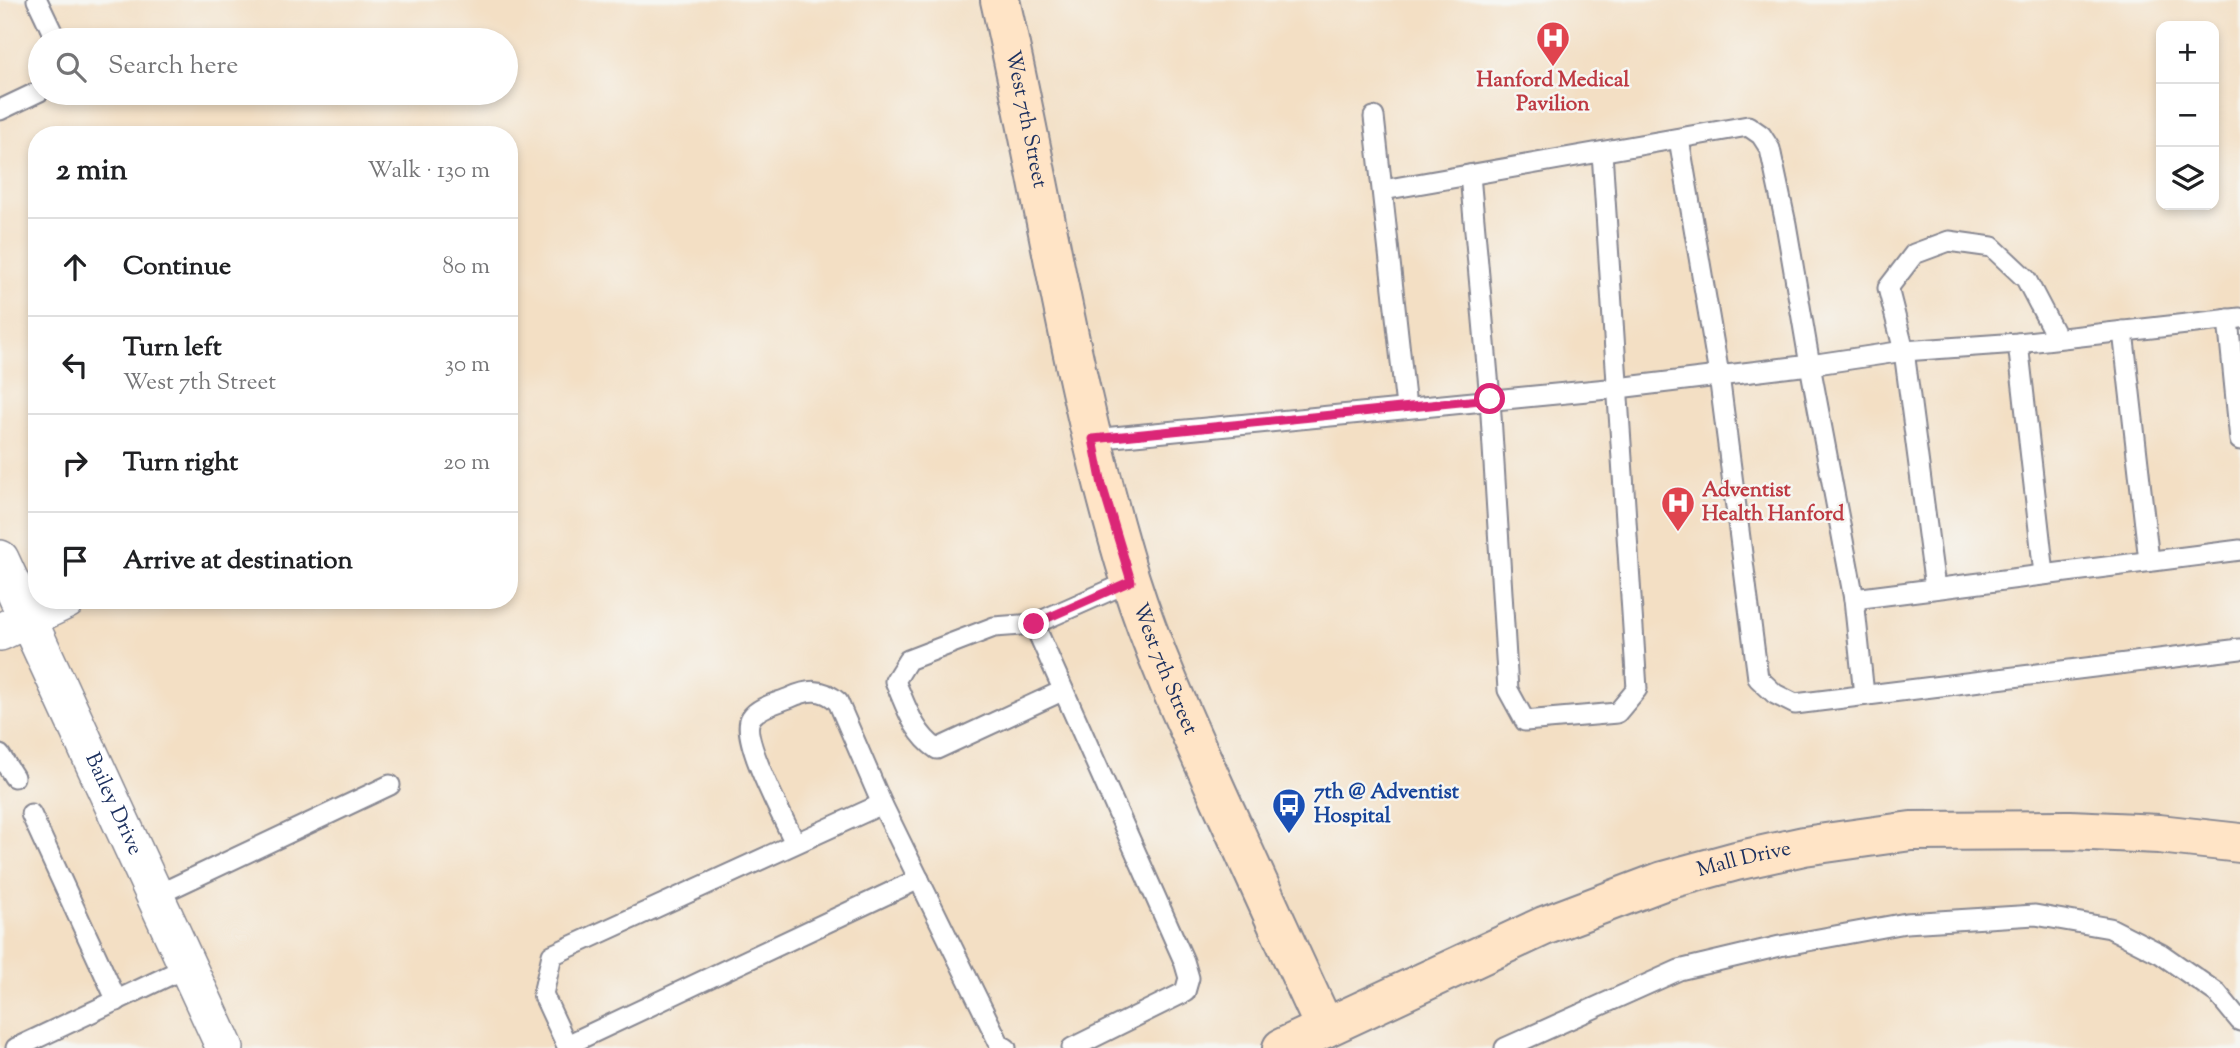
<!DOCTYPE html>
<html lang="en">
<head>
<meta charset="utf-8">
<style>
  body { margin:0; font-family:"Sorts Mill Goudy",serif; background:#f6f6f6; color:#202124 }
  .controls { position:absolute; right:21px; top:21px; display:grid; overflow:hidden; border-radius:14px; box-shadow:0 4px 10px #0003 }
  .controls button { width:63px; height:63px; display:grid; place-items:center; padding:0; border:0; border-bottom:2px solid #e0e0e0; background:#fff; color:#202124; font:35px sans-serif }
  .stop { position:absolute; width:21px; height:21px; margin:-16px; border:5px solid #db2777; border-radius:50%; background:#fff }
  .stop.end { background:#db2777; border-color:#fff; box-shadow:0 2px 7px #0008 }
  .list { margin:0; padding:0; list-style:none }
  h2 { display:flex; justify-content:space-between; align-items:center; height:91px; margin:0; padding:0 28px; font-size:30px }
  h2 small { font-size:23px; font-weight:400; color:#757577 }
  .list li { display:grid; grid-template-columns:46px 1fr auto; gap:21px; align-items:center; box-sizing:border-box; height:98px; padding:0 28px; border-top:2px solid #e0e0e0 }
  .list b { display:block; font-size:26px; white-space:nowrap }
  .list p { margin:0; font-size:23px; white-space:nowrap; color:#757577 }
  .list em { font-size:23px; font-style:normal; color:#757577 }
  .icon { flex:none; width:38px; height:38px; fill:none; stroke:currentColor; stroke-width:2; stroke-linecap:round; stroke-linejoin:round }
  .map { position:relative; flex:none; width:2240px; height:1048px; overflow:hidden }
  .search { position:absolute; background:#fff; box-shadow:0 4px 10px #0003; left:28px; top:28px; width:490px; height:77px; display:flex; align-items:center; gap:18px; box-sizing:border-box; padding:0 24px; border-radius:38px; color:#757577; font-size:26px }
  .panel { position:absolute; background:#fff; box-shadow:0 4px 10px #0003; left:28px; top:126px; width:490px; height:483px; border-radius:28px }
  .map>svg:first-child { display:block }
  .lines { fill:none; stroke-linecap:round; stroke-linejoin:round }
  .lane-casing { stroke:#878791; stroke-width:23 }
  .street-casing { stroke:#878791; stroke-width:40 }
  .secondary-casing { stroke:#878791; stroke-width:42 }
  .lane { stroke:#fff; stroke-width:19 }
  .street { stroke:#fff; stroke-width:37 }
  .secondary { stroke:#ffe4c6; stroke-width:38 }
  .route { stroke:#db2777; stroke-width:9 }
  .labels { text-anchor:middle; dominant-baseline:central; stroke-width:5; stroke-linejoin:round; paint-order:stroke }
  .health-label { font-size:21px; font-weight:bold; fill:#be3a42; stroke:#f6f6f2 }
  .street-label { font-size:21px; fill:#1b2f5e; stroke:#f6f6f2 }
  .transit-label { font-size:21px; font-weight:bold; fill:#164399; stroke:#f6f6f2; text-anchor:start }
</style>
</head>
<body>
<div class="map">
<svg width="2240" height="1048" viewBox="0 0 2240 1048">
  <rect width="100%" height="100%" fill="#f6f6f2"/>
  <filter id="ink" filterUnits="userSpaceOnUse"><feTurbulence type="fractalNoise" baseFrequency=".0143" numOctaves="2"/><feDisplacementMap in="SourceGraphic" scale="14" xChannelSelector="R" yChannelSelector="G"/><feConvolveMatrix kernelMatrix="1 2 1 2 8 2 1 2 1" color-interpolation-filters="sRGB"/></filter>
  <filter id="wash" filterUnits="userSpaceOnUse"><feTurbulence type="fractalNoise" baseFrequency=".00686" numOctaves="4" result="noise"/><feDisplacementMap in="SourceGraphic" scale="28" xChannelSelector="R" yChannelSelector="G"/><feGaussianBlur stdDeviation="1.57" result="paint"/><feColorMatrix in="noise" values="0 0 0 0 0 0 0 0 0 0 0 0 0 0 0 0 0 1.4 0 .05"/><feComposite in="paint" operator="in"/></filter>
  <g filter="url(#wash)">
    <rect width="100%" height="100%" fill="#f3dfc4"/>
  </g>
  <g filter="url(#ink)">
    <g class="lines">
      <g class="lane-casing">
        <g id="lane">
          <path d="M37,0l19,40"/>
          <path d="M0,110l40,-19"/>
          <path d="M1374,117l32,290"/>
          <path d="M1679,139l40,236 39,303 17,16 20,10 445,-55"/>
          <path d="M1470,175l20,224 18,291 17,31 92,-8 20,-24 -35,-537"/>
          <path d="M1383,190l365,-64 13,9 9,14 16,75 24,141 44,234 386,-49"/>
          <path d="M2228,319l12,121"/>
          <path d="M2123,331l26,230"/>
          <path d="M2018,343l26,231"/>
          <path d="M1093,439l525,-51 192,-23 94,-14 114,-8 222,-25"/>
          <path d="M1935,588l-31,-237 -16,-63 26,-34 35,-13 43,6 34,32 31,59"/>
          <path d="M1854,599l10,96"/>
          <path d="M1034,624l-40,3 -86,33 -13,21c11,25 19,53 42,68l125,-58"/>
          <path d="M0,755l14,22"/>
          <path d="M31,814l86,187"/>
          <path d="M795,843c-10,-22 -56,-106 -44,-125 7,-11 26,-15 38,-20 18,-8 33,-11 49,4l44,102"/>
          <path d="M155,896l235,-111"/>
          <path d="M567,1045l352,-166"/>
          <path d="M16,1048l171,-81"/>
          <path d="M568,1048l-25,-54 9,-39 330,-151 118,241 6,3"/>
          <path d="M1072,1048l113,-56 4,-14 -5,-17 -150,-337 97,-43"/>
          <path d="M1505,1048l174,-78 101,-24 126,-23 129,-8 75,13 51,26 56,39 23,28"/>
        </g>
      </g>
      <g class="street-casing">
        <g id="street">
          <path id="s1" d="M0,559l225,489"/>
          <path d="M0,632l67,-32"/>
        </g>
      </g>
      <g class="secondary-casing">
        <g id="secondary">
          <path id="s2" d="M1000,0c44,193 72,390 130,579 24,76 58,149 91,222 34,75 69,152 104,227"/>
          <path id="s3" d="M1282,1048l262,-122 119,-45 73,-20 68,-15 107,-15 159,-1 89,4 81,9"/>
        </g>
      </g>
      <use href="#lane" class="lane"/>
      <use href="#street" class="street"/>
      <use href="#secondary" class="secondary"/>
    </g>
  </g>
  <g class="lines" filter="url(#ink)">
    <path class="route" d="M1034,624l97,-43 -29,-96 -9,-46 397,-40"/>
  </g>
  <defs>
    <g id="hospital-pin" transform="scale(1.75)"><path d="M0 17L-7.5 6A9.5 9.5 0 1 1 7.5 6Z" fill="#e0444e" stroke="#f6f6f2"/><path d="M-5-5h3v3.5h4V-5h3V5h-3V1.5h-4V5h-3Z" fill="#fff"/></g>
    <g id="bus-pin" transform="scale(1.75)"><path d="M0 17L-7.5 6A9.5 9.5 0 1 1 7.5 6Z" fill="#1a4fb4" stroke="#f6f6f2"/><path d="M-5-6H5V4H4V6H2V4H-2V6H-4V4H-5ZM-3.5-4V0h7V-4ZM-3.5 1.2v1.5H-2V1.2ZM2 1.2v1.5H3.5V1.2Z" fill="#fff"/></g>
  </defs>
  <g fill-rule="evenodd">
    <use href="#hospital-pin" x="1553" y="38"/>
    <use href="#hospital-pin" x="1678" y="503"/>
    <use href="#bus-pin" x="1289" y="805"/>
  </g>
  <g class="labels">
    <g class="health-label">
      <text x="1553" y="81">Hanford Medical<tspan x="1553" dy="24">Pavilion</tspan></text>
      <text x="1702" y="491" text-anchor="start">Adventist<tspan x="1702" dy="24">Health Hanford</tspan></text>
    </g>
    <g class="street-label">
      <text stroke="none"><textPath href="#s2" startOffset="122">West 7th Street</textPath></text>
      <text stroke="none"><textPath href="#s2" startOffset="690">West 7th Street</textPath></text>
      <text stroke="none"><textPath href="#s1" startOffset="270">Bailey Drive</textPath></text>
      <text stroke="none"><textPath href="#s3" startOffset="500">Mall Drive</textPath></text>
    </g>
    <g class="transit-label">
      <text x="1314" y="793">7th @ Adventist<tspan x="1314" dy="24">Hospital</tspan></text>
    </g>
  </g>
</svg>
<div class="controls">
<button>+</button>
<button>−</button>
<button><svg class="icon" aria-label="layers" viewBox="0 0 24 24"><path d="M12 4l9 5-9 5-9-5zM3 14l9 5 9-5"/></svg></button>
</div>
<div class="stop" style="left:1490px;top:399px"></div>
<div class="stop end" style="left:1034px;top:624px"></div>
<div class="search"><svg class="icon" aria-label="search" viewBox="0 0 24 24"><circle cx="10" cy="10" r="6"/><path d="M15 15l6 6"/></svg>Search here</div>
<section class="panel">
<h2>2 min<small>Walk · 130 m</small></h2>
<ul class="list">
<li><svg class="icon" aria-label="ahead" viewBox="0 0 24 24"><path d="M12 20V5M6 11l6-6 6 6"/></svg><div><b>Continue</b></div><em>80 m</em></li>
<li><svg class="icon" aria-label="left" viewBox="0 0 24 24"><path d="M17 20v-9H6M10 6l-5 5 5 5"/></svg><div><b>Turn left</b><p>West 7th Street</p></div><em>30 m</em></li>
<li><svg class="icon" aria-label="right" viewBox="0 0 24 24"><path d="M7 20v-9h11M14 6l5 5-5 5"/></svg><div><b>Turn right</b></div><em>20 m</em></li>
<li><svg class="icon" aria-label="arrive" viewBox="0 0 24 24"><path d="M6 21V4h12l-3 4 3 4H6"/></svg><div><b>Arrive at destination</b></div></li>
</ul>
</section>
</div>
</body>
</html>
